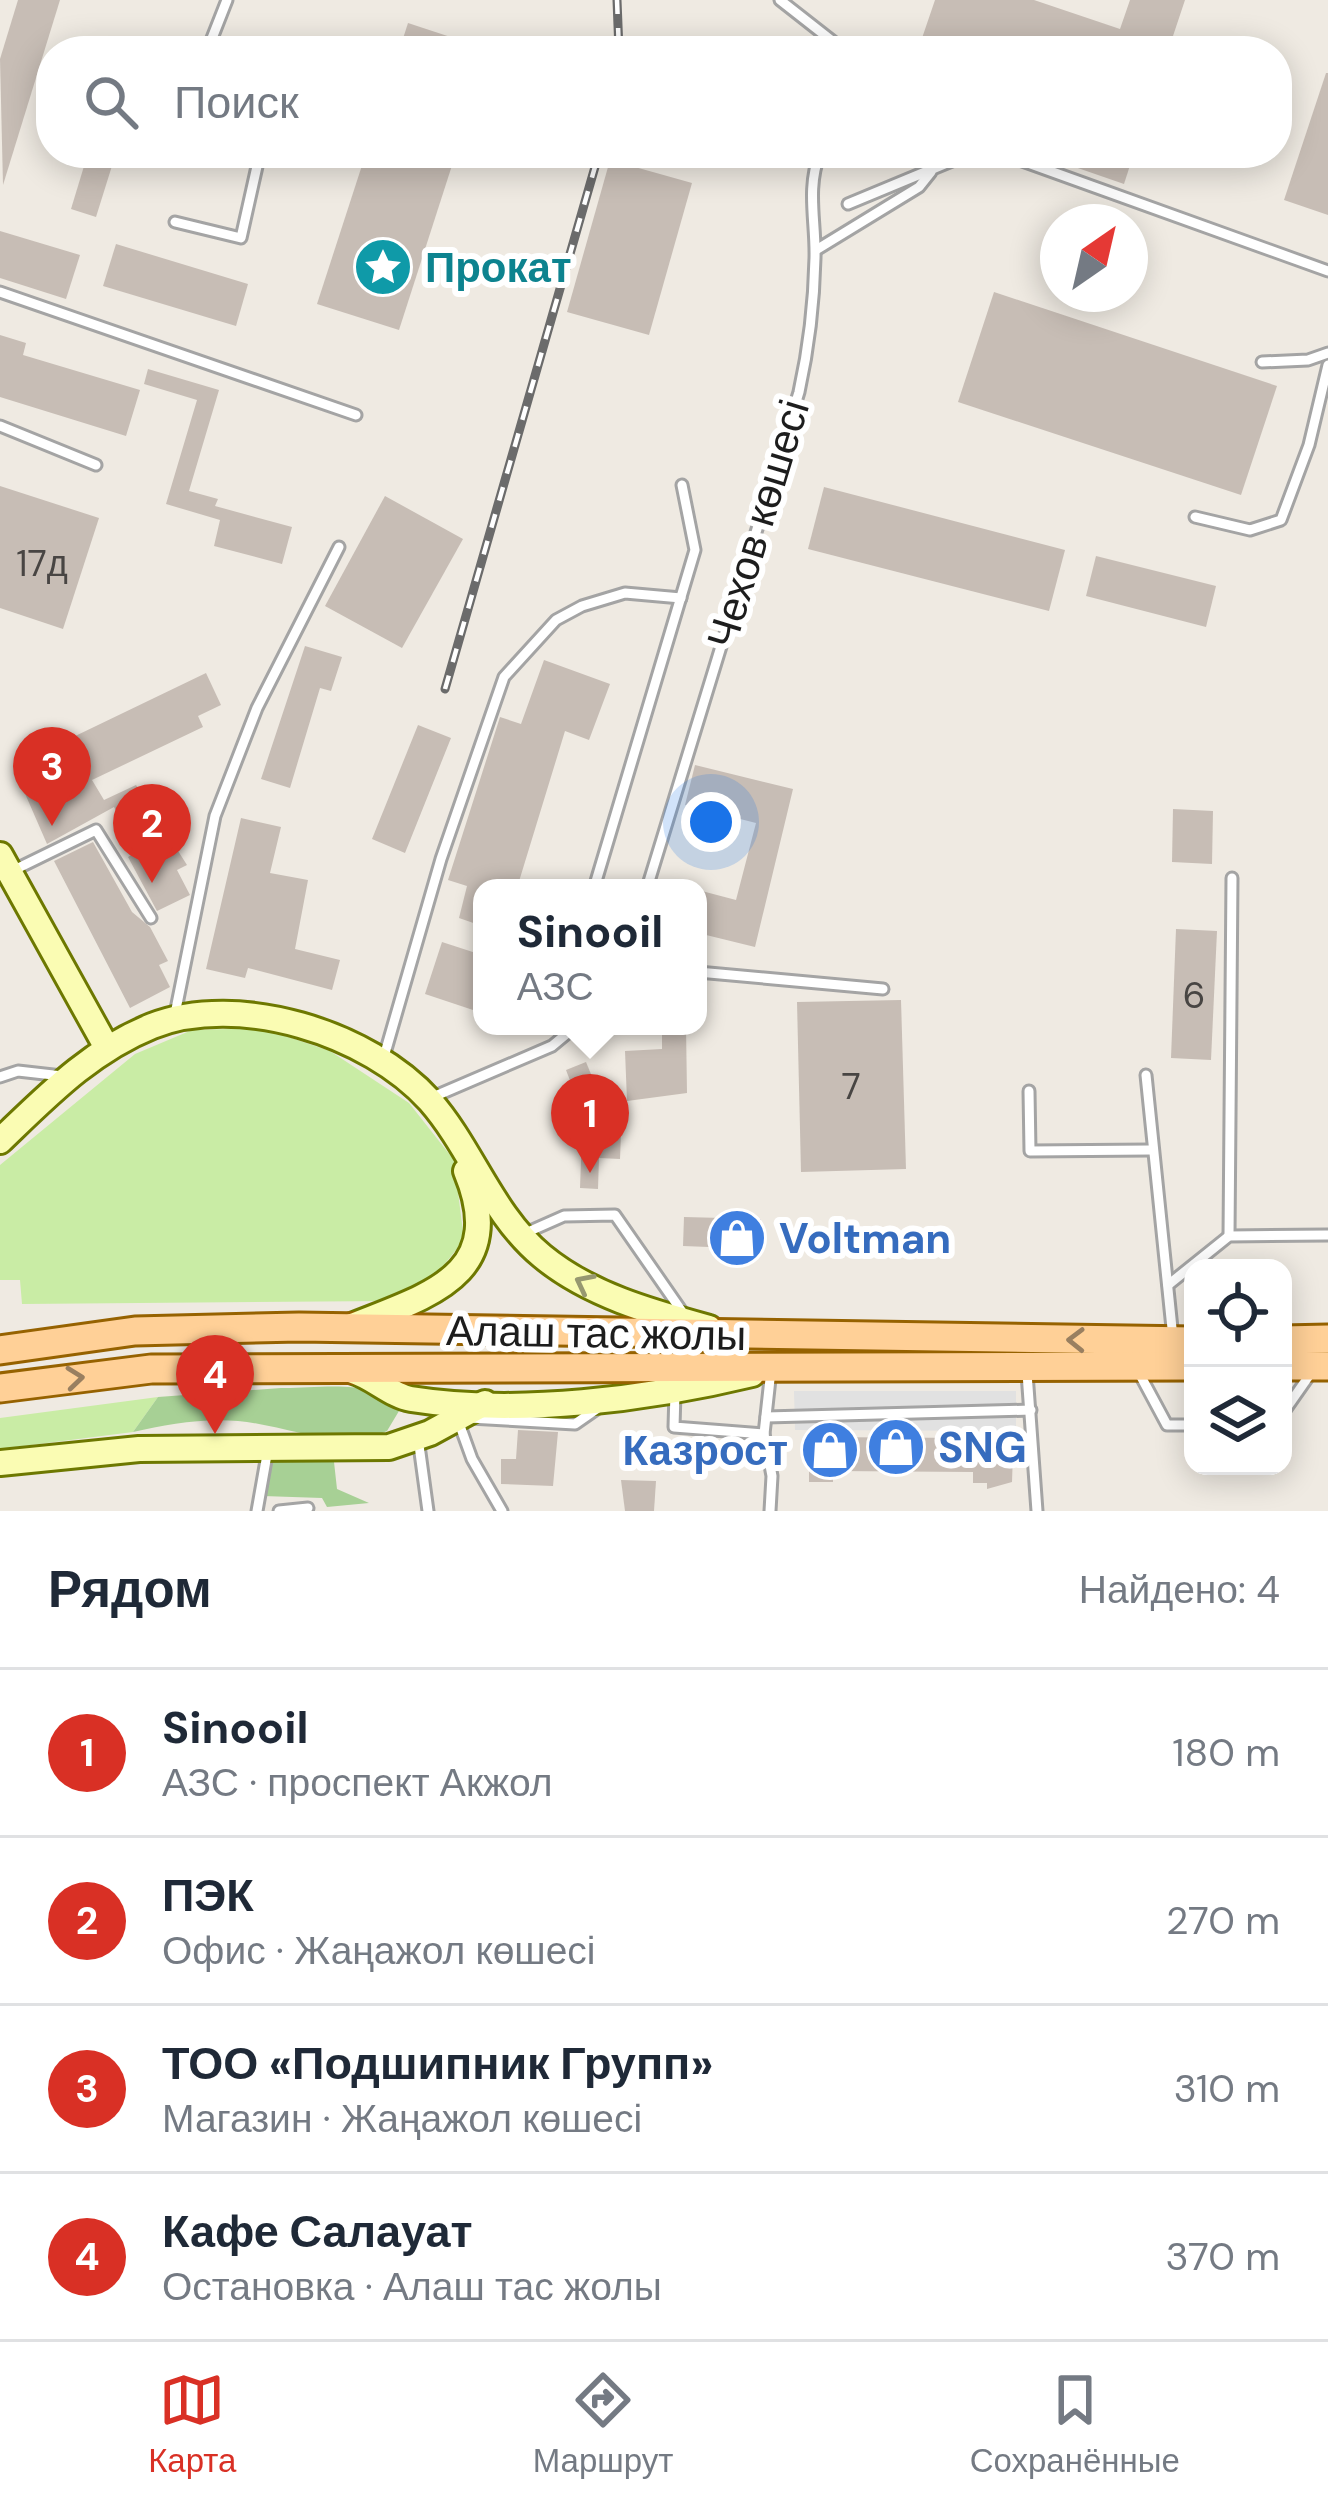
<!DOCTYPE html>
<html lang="ru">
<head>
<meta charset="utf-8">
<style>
  body { margin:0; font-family:"DM Sans",sans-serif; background:#f6f6f7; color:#1f2937 }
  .controls { position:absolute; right:36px; bottom:36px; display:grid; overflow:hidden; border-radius:24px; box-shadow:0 6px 30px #0003 }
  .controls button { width:108px; height:108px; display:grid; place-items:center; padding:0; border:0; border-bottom:3px solid #e0e1e3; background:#fff; color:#1f2937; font:60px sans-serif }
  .compass { position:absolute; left:1040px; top:204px; width:108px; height:108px; border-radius:50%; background:#fff; box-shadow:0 6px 30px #0003; rotate:34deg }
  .you { position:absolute; left:711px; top:822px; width:42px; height:42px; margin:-30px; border:9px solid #fff; border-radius:50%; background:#1a73e8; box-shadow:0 0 0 18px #1a73e833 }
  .badge { display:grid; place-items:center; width:78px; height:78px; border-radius:50%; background:#d93025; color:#fff; font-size:39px; font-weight:700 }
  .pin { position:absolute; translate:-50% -99px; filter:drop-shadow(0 3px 6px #0008) }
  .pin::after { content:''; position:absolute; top:63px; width:42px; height:36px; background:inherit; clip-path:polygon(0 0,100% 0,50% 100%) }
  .popup { position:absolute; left:473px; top:879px; width:234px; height:156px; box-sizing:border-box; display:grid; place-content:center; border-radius:24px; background:#fff; filter:drop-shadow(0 3px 9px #0005); font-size:39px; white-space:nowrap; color:#747a83 }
  .popup b { font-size:45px; color:#1f2937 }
  .popup::after { content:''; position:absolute; left:50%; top:100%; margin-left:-24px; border:24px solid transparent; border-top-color:#fff }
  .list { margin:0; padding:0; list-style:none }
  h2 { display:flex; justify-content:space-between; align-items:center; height:156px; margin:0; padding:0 48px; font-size:51px }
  h2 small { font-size:39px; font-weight:400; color:#747a83 }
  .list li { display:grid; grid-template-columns:78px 1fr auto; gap:36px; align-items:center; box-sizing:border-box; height:168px; padding:0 48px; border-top:3px solid #e0e1e3 }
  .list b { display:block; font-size:45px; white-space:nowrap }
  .list p { margin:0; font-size:39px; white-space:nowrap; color:#747a83 }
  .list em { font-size:39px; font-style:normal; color:#747a83 }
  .icon { flex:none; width:66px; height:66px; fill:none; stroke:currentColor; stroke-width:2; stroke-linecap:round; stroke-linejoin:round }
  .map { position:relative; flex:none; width:1328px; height:1511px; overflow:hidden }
  .search { position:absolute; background:#fff; box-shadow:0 6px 30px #0003; left:36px; right:36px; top:36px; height:132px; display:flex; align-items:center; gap:30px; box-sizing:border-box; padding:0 42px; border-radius:48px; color:#747a83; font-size:45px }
  .sheet { height:828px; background:#fff }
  nav { display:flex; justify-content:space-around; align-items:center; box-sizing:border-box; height:168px; border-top:3px solid #e0e1e3; background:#fff; font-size:33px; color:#747a83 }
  nav a { display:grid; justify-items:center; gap:6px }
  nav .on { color:#d93025 }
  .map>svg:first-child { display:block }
  .grass { fill:#c9eca5 }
  .forest { fill:#a7d095 }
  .parking { fill:#e1e1e1 }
  .building { fill:#c7bdb5 }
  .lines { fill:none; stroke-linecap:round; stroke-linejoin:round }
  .service-casing { stroke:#a4a4a4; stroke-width:15 }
  .secondary-casing { stroke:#6d7800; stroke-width:30 }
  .primary-casing { stroke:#966200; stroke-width:33 }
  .service { stroke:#fff; stroke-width:9 }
  .secondary { stroke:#fafcb3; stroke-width:24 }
  .primary { stroke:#ffd097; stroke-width:27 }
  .rail-casing { stroke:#6b6b6b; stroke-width:9 }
  .rail { stroke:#fff; stroke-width:4.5; stroke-dasharray:14; stroke-linecap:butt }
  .oneway { stroke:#979870 }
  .oneway2 { stroke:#997f60 }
  .labels { text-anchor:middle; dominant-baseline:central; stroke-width:12; stroke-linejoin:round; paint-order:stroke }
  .number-label { font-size:36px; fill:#484543 }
  .culture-label { font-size:42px; font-weight:bold; fill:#0d838f; stroke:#fff; text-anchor:start }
  .street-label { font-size:42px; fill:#1d1d1d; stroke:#fff }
  .shop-label { font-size:42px; font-weight:bold; fill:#366cbe; stroke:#fff; text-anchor:start }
</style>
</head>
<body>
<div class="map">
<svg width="1328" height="1511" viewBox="0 0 1328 1511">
  <rect width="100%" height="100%" fill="#efeae2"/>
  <g class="grass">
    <path d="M262,1028l68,23 79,52 45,57 10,80 -36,45 -40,16 -366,3 -2,-24h-20v-115l135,-111 57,-24z"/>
    <path d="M158,1397l-25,35 -133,17v-31z"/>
  </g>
  <g class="forest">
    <path d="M281,1388c34,1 100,-12 118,23l-12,20c-48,21 -102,-6 -149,-10 -35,-3 -71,3 -105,11l25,-35z"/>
    <path d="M274,1458l60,4 3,27 32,14 -42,4 -5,-9 -59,-2z"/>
  </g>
  <path class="parking" d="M794,1391h222v40l-221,-1z"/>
  <g class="building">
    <path d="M18,0h42l-57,185 -3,-126z"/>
    <path d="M935,0h99l86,29 10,-29h55l-17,51h-227l-21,-7z"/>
    <path d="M408,23l79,26 -1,2h-87z"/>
    <path d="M1326,73h2v142l-44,-15z"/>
    <path d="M88,153h28l-20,64 -25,-8z"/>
    <path d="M366,153h90l-57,177 -82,-26z"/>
    <path d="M1076,153h58l-10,31 -52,-18z"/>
    <path d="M610,160l82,23 -43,152 -82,-23z"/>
    <path d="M0,231l80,24 -14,44 -66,-21z"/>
    <path d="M116,244l132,40 -12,42 -133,-40z"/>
    <path d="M994,292l283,94 -36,109 -283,-93z"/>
    <path d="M0,335l26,8 -3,12 117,35 -14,46 -126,-39z"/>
    <path d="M148,369l71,21 -30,101 29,8 -3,7 77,21 -10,37 -68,-18 6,-26 -54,-16 31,-104 -53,-16z"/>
    <path d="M0,486l99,32 -36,111 -63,-21z"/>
    <path d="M824,487l241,63 -16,61 -241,-62z"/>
    <path d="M385,496l78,43 -61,109 -77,-42z"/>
    <path d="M1096,556l120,30 -10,41 -120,-31z"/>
    <path d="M305,646l37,11 -11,34 -11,-3 -30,100 -29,-9z"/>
    <path d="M544,660l66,24 -21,56 -24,-9 -48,157h-35v38l-23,-8 8,-32 -19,-6 52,-163 21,7z"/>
    <path d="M206,673l15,32 -23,11 5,11 -111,53 12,20 32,-15 51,80 -10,5 13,25 -33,16 -29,-54 10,-6 -24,-44 -67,37 -34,-78z"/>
    <path d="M418,725l33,13 -46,115 -33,-14z"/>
    <path d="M695,765l98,24 -38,158 -57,-14v-43l38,10 20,-77 -71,-18z"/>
    <path d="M1173,809l40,2 -1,53 -40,-2z"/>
    <path d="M241,818l40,9 -11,46 38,7 -13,69 45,11 -8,30 -84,-22 -3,10 -39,-9z"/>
    <path d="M93,842l39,70 18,15 18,34 -9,4 11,22 -40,21 -76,-147z"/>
    <path d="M1176,929l41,2 -6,129 -40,-2z"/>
    <path d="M442,942l40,13v58l-57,-19z"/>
    <path d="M901,1000l5,169 -105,3 -4,-170z"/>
    <path d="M662,1026h24l1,67 -60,8 -2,-50 37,-2z"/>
    <path d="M586,1062l14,34 -21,8 -13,-34z"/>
    <path d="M582,1133l39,1 -1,25 -21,-1 -1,31 -18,-1z"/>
    <path d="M684,1217l77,2 -1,30 -77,-3z"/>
    <path d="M518,1430l40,2 -5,54 -52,-2v-25h15z"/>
    <path d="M974,1433l40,1 5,19h-6l-1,29 -25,7v-6h-14v-11l-140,-1v11h-24v-45l165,1z"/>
    <path d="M621,1480l35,1 -2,30h-29z"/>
  </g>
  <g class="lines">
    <g class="service-casing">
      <g id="service">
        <path d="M780,0l65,51"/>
        <path d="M207,51l20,-51"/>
        <path d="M1000,153l328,118"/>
        <path d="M848,204l123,-51"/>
        <path d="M175,222l66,16 19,-85"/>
        <path d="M816,250l103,-63 12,-15"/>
        <path d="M0,292l356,123"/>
        <path d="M1262,362l46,-2 20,-7"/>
        <path d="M0,426l96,39"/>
        <path d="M1195,517l55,13 31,-10 28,-75 19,-80"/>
        <path d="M10,872l86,-42 55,88"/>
        <path d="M594,888l101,-338 -13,-65"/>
        <path d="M647,888l152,-496c10,-45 15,-87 16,-134 1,-37 -9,-69 5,-105"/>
        <path d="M698,972l185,17"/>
        <path d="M174,1019l41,-203 42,-108 82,-161"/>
        <path d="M383,1060l58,-201 63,-182 52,-57 26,-14 43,-13 56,5"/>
        <path d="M1146,1075l27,263"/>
        <path d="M0,1077l18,-6 44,5"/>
        <path d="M1029,1091l1,60 120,-1"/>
        <path d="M433,1097l119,-51 24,-20"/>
        <path d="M521,1235l43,-19 51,-1 68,98"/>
        <path d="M1229,1236l3,-358"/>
        <path d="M1168,1285l61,-49 99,-1"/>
        <path d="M1138,1371l29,54h26"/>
        <path d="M1027,1373l10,138"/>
        <path d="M675,1392l-1,35 90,7"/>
        <path d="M1283,1413l28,-40"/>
        <path d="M766,1417l265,-7"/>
        <path d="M470,1418l105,6 23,-16"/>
        <path d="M459,1423l13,36 30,52"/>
        <path d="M418,1438l10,73"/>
        <path d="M257,1511l11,-62"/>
        <path d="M279,1511l29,-3"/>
        <path d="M770,1511l2,-35 -8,-42 7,-64"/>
      </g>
    </g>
    <g class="secondary-casing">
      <g id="secondary">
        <path d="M0,855l107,193"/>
        <path d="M0,1141c47,-45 90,-90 152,-115 87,-34 217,7 278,75 42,48 62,114 112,155 47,39 109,56 167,72"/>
        <path d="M352,1326c77,-31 157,-51 114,-155"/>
        <path d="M353,1371c20,6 39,25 58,28 106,17 238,0 341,-25"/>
        <path d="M0,1463l139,-14 250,-2 41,-14 55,-30"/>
      </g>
    </g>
    <g class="primary-casing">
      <g id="primary">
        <path d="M1283,1340l45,-1"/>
        <path d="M0,1350l135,-19 164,-4 894,14"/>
        <path d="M1283,1366h45"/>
        <path d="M0,1388l151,-19 1042,-3"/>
      </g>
    </g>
    <use href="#service" class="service"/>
    <use href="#secondary" class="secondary"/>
    <use href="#primary" class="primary"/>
    <g class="rail-casing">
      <g id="rail">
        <path d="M617,0l2,51"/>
        <path d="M445,689l154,-536"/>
      </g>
    </g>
    <use href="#rail" class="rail"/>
  </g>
  <defs><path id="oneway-chevron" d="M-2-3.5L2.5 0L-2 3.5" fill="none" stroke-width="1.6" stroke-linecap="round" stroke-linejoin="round" transform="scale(3)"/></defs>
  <use class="oneway" href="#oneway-chevron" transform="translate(584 1283) rotate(-153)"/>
  <g class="oneway2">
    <use href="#oneway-chevron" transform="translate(1076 1340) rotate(-179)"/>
    <use href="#oneway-chevron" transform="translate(75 1378) rotate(-6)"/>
  </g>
  <defs>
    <g id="sight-disc" transform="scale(3)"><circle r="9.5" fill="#0f9aa8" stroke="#fff"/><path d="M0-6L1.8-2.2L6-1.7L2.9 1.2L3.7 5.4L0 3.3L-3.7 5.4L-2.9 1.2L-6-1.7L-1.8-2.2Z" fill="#fff"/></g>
    <g id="shop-disc" transform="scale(3)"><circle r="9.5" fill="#3f7fe0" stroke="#fff"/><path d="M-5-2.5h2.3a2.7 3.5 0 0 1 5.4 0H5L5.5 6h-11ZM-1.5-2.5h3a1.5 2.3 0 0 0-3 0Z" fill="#fff"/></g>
  </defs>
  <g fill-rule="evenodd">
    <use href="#sight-disc" x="383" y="267"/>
    <use href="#shop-disc" x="737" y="1238"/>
    <use href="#shop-disc" x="896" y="1447"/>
    <use href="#shop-disc" x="830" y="1450"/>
  </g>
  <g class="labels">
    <g class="number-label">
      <text x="42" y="563">17д</text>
      <text x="1194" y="995">6</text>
      <text x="851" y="1086">7</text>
    </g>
    <g class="culture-label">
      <text x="425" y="267">Прокат</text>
    </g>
    <g class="street-label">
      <text transform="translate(758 524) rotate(-73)">Чехов көшесі</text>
      <text transform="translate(596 1333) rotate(1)">Алаш тас жолы</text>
    </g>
    <g class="shop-label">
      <text x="779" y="1238">Voltman</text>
      <text x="938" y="1447">SNG</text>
      <text x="788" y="1450" text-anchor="end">Казрост</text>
    </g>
  </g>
</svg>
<div class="controls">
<button><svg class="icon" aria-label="locate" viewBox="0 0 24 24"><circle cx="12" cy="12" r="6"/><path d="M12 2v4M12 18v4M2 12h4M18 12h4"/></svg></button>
<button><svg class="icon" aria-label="layers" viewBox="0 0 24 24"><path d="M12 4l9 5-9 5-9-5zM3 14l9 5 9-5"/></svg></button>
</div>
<svg class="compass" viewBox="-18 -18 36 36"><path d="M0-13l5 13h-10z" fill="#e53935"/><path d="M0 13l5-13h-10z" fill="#747a83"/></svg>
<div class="you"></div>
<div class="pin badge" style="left:590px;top:1173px">1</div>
<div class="popup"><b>Sinooil</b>АЗС</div>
<div class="pin badge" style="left:152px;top:883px">2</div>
<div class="pin badge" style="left:52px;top:826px">3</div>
<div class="pin badge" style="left:215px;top:1434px">4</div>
<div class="search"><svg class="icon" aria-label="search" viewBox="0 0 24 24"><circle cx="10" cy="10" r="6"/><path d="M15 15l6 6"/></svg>Поиск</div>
</div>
<section class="sheet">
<h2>Рядом<small>Найдено: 4</small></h2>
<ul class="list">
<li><span class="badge">1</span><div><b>Sinooil</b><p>АЗС · проспект Акжол</p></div><em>180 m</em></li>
<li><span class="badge">2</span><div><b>ПЭК</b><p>Офис · Жаңажол көшесі</p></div><em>270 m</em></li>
<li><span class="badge">3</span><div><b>ТОО «Подшипник Групп»</b><p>Магазин · Жаңажол көшесі</p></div><em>310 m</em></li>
<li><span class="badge">4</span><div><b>Кафе Салауат</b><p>Остановка · Алаш тас жолы</p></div><em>370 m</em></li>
</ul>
</section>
<nav>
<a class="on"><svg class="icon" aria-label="map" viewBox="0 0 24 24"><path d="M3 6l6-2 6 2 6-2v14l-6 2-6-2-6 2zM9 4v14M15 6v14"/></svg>Карта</a>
<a><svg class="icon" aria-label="directions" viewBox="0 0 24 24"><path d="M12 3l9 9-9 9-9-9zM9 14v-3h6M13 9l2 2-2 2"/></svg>Маршрут</a>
<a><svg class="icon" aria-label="saved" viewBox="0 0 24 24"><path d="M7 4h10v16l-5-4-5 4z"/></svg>Сохранённые</a>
</nav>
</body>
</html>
